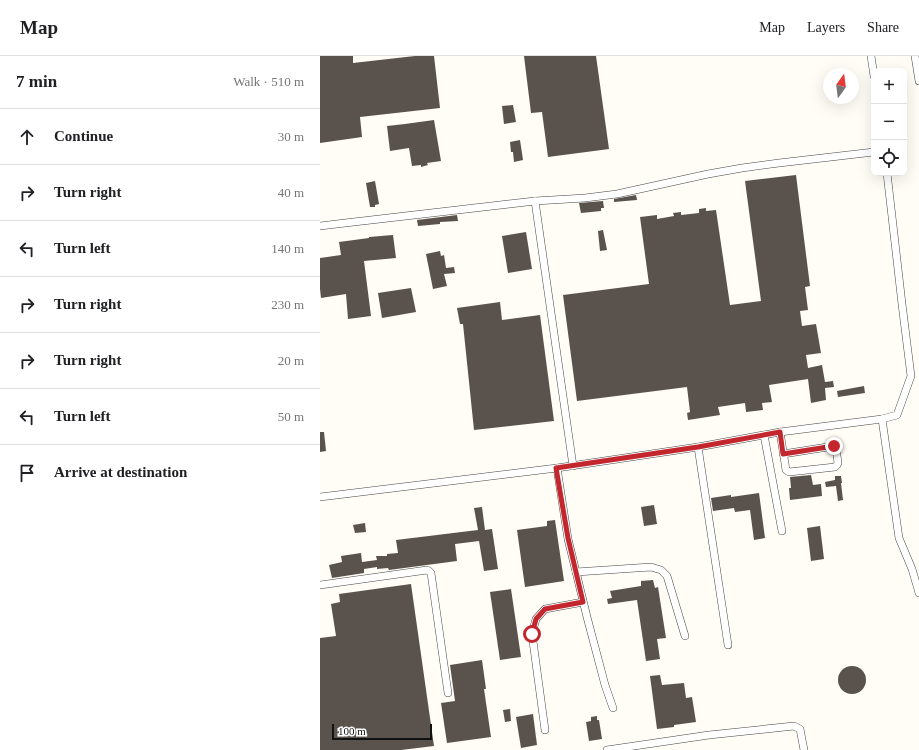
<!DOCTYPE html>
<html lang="en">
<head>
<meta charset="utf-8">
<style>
  body { margin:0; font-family:Georgia,serif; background:#f2f2f2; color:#202124 }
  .controls { position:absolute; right:12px; top:12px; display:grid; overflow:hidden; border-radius:8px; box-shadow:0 4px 16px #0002 }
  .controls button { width:36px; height:36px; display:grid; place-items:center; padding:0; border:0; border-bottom:1px solid #e0e0e0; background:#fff; color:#202124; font:20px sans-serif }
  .compass { position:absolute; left:503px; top:12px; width:36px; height:36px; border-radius:50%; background:#fff; box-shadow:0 4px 16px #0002; rotate:14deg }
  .scale { position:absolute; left:12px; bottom:10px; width:100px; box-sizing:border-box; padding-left:4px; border:2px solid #111; border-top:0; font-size:11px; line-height:14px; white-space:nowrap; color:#111; -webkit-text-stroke:3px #fff; paint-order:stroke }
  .stop { position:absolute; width:12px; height:12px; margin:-9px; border:3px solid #c4262e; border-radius:50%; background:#fff }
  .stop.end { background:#c4262e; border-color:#fff; box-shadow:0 1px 4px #0008 }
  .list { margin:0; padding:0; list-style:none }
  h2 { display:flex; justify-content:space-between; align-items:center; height:52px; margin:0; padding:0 16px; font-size:17px }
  h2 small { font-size:13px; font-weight:400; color:#757577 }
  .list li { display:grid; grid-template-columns:26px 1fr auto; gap:12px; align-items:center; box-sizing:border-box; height:56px; padding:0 16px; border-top:1px solid #e0e0e0 }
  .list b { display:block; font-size:15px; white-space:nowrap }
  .list em { font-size:13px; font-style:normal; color:#757577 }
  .icon { flex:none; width:22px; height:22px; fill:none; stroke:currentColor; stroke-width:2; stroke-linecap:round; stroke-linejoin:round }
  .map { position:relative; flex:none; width:599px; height:694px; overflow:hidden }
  header { display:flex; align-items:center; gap:24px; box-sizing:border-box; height:56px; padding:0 20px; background:#fff; border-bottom:1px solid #e0e0e0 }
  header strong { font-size:19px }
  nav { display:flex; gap:22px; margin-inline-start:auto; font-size:14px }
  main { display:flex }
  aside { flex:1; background:#fff }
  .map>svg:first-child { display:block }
  .building { fill:#5a524d }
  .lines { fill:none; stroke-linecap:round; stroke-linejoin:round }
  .minor-casing { stroke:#444; stroke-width:8 }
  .minor { stroke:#fff; stroke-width:7 }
  .route { stroke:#c4262e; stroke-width:5 }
</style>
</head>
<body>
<header>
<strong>Map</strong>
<nav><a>Map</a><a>Layers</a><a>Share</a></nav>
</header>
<main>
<aside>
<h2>7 min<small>Walk · 510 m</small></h2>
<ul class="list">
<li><svg class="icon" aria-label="ahead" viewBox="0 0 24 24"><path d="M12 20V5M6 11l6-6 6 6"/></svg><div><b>Continue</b></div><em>30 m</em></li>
<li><svg class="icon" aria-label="right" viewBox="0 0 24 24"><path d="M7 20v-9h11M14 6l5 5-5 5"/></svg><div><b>Turn right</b></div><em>40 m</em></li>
<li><svg class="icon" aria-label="left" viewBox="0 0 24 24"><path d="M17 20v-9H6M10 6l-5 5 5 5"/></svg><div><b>Turn left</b></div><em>140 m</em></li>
<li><svg class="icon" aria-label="right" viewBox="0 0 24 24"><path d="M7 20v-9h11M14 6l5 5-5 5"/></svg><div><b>Turn right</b></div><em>230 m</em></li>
<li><svg class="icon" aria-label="right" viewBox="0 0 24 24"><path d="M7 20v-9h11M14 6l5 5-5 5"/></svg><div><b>Turn right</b></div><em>20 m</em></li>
<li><svg class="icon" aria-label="left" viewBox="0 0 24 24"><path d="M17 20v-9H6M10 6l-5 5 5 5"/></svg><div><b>Turn left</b></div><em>50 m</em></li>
<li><svg class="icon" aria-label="arrive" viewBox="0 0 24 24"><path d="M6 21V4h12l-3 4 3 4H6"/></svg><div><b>Arrive at destination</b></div></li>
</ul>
</aside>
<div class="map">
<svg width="599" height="694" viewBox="0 0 599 694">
  <rect width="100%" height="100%" fill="#fffdf5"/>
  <g class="building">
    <path d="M0,0h33v7l62,-7h19l6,52 -80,9 2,20 -42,6z"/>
    <path d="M204,0h72l13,93 -61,8 -6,-45 -11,1z"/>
    <path d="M193,49l3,17 -12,2 -2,-18z"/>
    <path d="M114,64l7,41 -14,2 1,2 -7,2v-2l-9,1 -3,-18 -19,3 -3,-25 18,-2z"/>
    <path d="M200,84l3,20 -9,2 -1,-10h-2l-1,-10z"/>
    <path d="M476,119l14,111 -5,1 3,23 -8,1 2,15 14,-2 5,29 -15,2 2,13 14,-3 3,17 8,-1 1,6 -9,1 1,12 -15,3 -3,-24 -39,6 3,17 -10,1 1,7 -17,2 -1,-9 -27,4 2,8 -32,5 -1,-7 3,-1 -3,-25 -110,14 -14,-106 86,-11 -9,-67 17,-2v4l17,-3 -1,-3 8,-1v3l18,-2v-4l7,-1v3l10,-1 14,95 31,-4 -16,-120z"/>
    <path d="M55,125l4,23 -4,1v2h-5l-4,-24z"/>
    <path d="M316,139l1,5 -23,2v-3z"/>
    <path d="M283,145l1,7h-3v3l-20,2 -2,-10z"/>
    <path d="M137,159l1,6 -18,1v2l-22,2 -1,-6z"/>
    <path d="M283,174l4,20 -7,1 -2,-20z"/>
    <path d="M206,176l6,37 -24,4 -6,-37z"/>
    <path d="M73,179l3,23 -32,3 7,55 -23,3 -2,-25 -25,4 -1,-9v-31l21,-3 -2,-13 30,-4v-1z"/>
    <path d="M120,195l1,5 3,-1 2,13 8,-1 1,6 -11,1 3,12 -14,3 -7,-35z"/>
    <path d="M91,232l5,24 -34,6 -4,-25z"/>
    <path d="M180,246l2,18 38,-5 14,106 -80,9 -11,-106h-3l-3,-16z"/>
    <path d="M544,330l1,7 -27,4 -1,-6z"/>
    <path d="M0,376h4l2,19 -6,1z"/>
    <path d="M491,419l2,10 8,-1 1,12 -32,4 -1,-12h2l-1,-11z"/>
    <path d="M515,420h6l1,7h-1l2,17 -5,1 -2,-15 -10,1 -1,-5 10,-2z"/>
    <path d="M439,437l6,45 -11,2 -4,-30 -15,2 -1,-4 -21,3 -2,-13 20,-3v2z"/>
    <path d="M334,449l3,19 -13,2 -3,-19z"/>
    <path d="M162,451l3,23 7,-1 6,40 -14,2 -5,-30 -24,3 2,17 -68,9 -1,-2 -11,1v-2l-13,2v4l-32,5 -3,-13 13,-3 -1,-6 20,-3 1,9 15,-2 -1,-4h11v-2l11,-1 -2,-13 82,-10 -4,-22z"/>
    <path d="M235,464l9,61 -39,6 -8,-57 30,-4v-5z"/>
    <path d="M45,467l1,9 -11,1 -2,-8z"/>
    <path d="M500,470l4,33 -13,2 -4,-33z"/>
    <path d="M333,524l2,8 3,-1 8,51 -9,1 3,20 -14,2 -9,-61 -29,4 -1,-5 5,-1 -2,-7 31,-5v-5z"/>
    <path d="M91,528l23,162 -33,4h-81v-112l16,-2 -5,-32 9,-2 -1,-8z"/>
    <path d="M191,533l10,68 -21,3 -10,-68z"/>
    <path d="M162,604l4,29h-2l7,48 -44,6 -6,-40 14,-2 -5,-36z"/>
    <circle cx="532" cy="624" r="14"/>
    <path d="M340,619l2,10 22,-2 2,15 6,-1 4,25 -22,3v2l-17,2 -7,-53z"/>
    <path d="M190,653l1,12 -6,1 -2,-12z"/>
    <path d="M213,658l4,31 -16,3 -5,-31z"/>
    <path d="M277,660v4h2l3,19 -13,2 -3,-19 5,-1v-4z"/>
  </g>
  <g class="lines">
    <g class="minor-casing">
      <g id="minor">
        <path d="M551,0l3,20"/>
        <path d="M595,0l4,25"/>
        <path d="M567,117l15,131 9,72 -14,39 -15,4 17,119 13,31 7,24"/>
        <path d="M215,145l38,265"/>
        <path d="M0,170l25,-3 190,-22 50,-3 32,-4 91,-20 34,-6 37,-5 95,-11"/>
        <path d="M460,376l6,38 3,2 46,-5 2,-2 1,-2 -2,-15 -2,-2 -51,8"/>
        <path d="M444,379l18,96"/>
        <path d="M378,391l30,198"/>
        <path d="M237,412l11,71 19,78 18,68 8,23"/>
        <path d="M0,441l237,-29 141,-21 82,-15 102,-13"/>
        <path d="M256,516l75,-5 10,3 6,6 18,60"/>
        <path d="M0,529l107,-15 2,1 2,2 17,120"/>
        <path d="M225,674l-13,-96 4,-15 9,-10 38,-7"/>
        <path d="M287,694l102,-15 85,-9 6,3 4,21"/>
      </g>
    </g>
    <use href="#minor" class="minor"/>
  </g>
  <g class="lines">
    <path class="route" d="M212,578l4,-15 9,-10 38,-7 -15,-64 -12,-70 142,-21 82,-15 3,22 51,-8"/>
  </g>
</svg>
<div class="controls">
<button>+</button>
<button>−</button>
<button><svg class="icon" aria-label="locate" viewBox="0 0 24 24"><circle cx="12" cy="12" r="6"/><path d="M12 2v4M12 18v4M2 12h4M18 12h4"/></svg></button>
</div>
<svg class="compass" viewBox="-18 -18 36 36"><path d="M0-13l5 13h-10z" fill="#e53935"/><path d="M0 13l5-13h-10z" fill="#757577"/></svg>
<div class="scale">100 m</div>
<div class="stop" style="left:212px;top:578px"></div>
<div class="stop end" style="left:514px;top:390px"></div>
</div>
</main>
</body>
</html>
